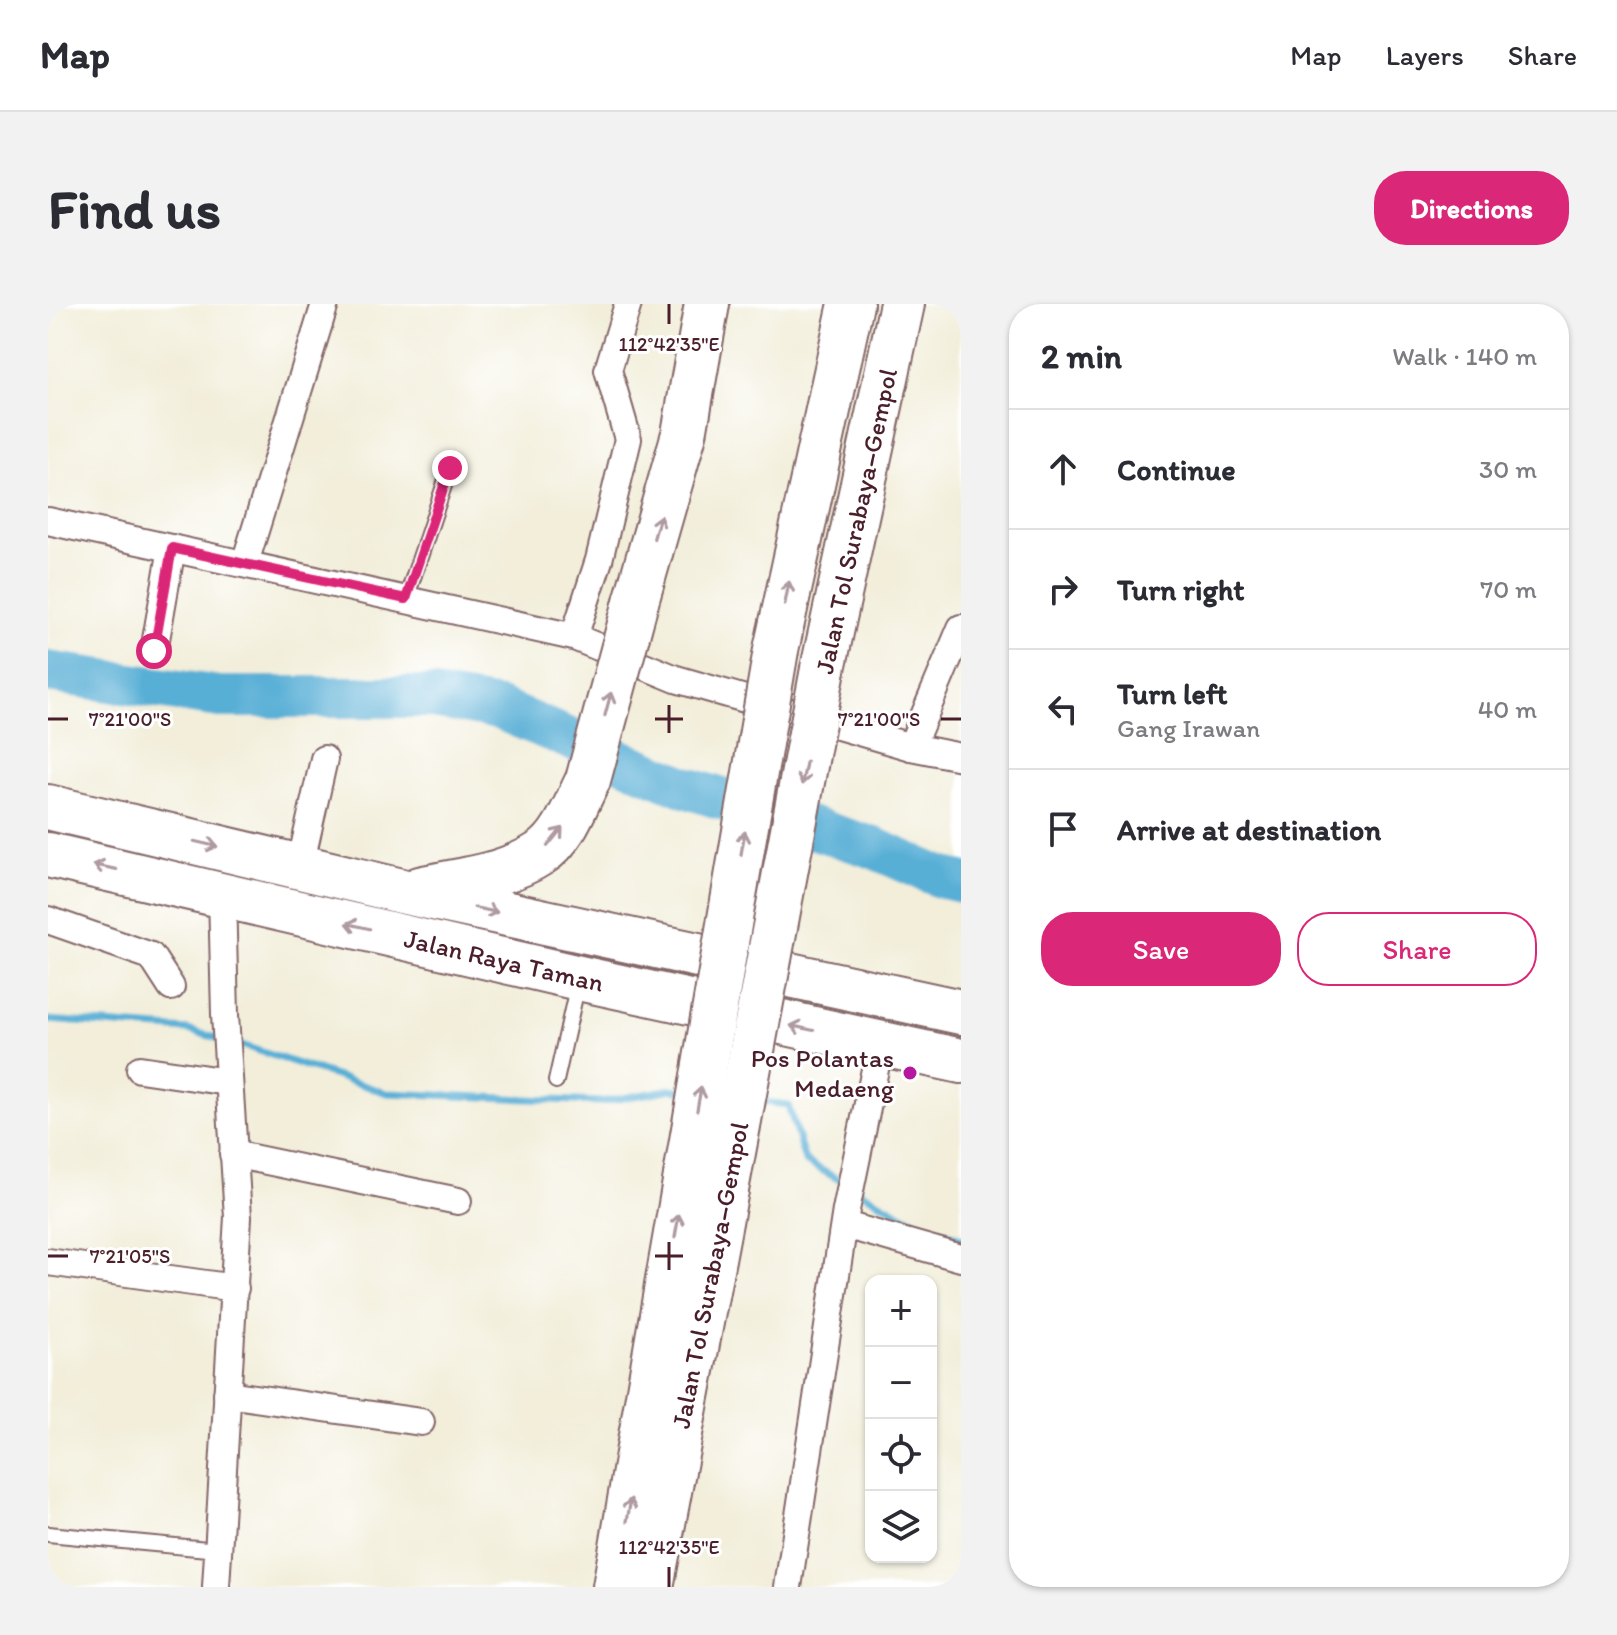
<!DOCTYPE html>
<html lang="en">
<head>
<meta charset="utf-8">
<style>
  body { margin:0; font-family:Itim,sans-serif; background:#f2f2f3; color:#2b2b33 }
  .controls { position:absolute; right:24px; bottom:24px; display:grid; overflow:hidden; border-radius:16px; box-shadow:0 2px 6px #0004 }
  .controls button { width:72px; height:72px; display:grid; place-items:center; padding:0; border:0; border-bottom:2px solid #e1e1e2; background:#fff; color:#2b2b33; font:40px sans-serif }
  .stop { position:absolute; width:24px; height:24px; margin:-18px; border:6px solid #db2777; border-radius:50%; background:#fff }
  .stop.end { background:#db2777; border-color:#fff; box-shadow:0 2px 8px #0008 }
  .list { margin:0; padding:0; list-style:none }
  h2 { display:flex; justify-content:space-between; align-items:center; height:104px; margin:0; padding:0 32px; font-size:34px }
  h2 small { font-size:26px; font-weight:400; color:#7c7c81 }
  .list li { display:grid; grid-template-columns:52px 1fr auto; gap:24px; align-items:center; box-sizing:border-box; height:120px; padding:0 32px; border-top:2px solid #e1e1e2 }
  .list b { display:block; font-size:30px; white-space:nowrap }
  .list p { margin:0; font-size:26px; white-space:nowrap; color:#7c7c81 }
  .list em { font-size:26px; font-style:normal; color:#7c7c81 }
  .actions { display:flex; gap:16px; padding:24px 32px }
  .actions a { flex:1; padding:18px 0; border:2px solid #db2777; border-radius:32px; text-align:center; font-size:28px; color:#db2777 }
  .actions .main { background:#db2777; color:#fff }
  .icon { flex:none; width:44px; height:44px; fill:none; stroke:currentColor; stroke-width:2; stroke-linecap:round; stroke-linejoin:round }
  .map { position:relative; flex:none; width:913px; height:1283px; overflow:hidden; border-radius:32px }
  header { display:flex; align-items:center; gap:48px; box-sizing:border-box; height:112px; padding:0 40px; background:#fff; border-bottom:2px solid #e1e1e2 }
  header strong { font-size:38px }
  nav { display:flex; gap:44px; margin-inline-start:auto; font-size:28px }
  .intro { display:flex; align-items:center; justify-content:space-between; box-sizing:border-box; height:192px; padding:0 48px }
  h1 { margin:0; font-size:56px }
  .button { padding:20px 36px; border-radius:32px; background:#db2777; color:#fff; font-size:28px; font-weight:700 }
  main { display:flex; gap:48px; padding:0 48px }
  aside { flex:1; background:#fff; border-radius:32px; box-shadow:0 2px 6px #0004 }
  .map>svg:first-child { display:block }
  .lines { fill:none; stroke-linecap:round; stroke-linejoin:round }
  .stream { stroke:#59afd6; stroke-width:7 }
  .river { stroke:#59afd6; stroke-width:42 }
  .lane-casing { stroke:#856768; stroke-width:18 }
  .street-casing { stroke:#856768; stroke-width:30 }
  .highway-casing { stroke:#856768; stroke-width:48 }
  .lane { stroke:#fff; stroke-width:14 }
  .street { stroke:#fff; stroke-width:26 }
  .highway { stroke:#fff; stroke-width:44 }
  .highway-bridge-casing { stroke:#856768; stroke-width:48; stroke-linecap:butt }
  .highway-bridge { stroke:#fff; stroke-width:44 }
  .oneway { stroke:#ae9aa0 }
  .route { stroke:#db2777; stroke-width:10 }
  .ticks { fill:none; stroke:#4a1f2b; stroke-width:3 }
  .poi-dot { fill:#b5179e; stroke:#fff; stroke-width:3 }
  .labels { text-anchor:middle; dominant-baseline:central; stroke-width:6; stroke-linejoin:round; paint-order:stroke }
  .street-label { font-size:26px; fill:#4a1f2b; stroke:#fff }
  .poi-label { font-size:26px; fill:#4a1f2b; stroke:#fff; text-anchor:end }
  .ticks-label { font-size:20px; text-anchor:middle; fill:#4a1f2b; stroke:#fff; stroke-width:6; stroke-linejoin:round; paint-order:stroke }
</style>
</head>
<body>
<header>
<strong>Map</strong>
<nav><a>Map</a><a>Layers</a><a>Share</a></nav>
</header>
<div class="intro"><h1>Find us</h1><a class="button">Directions</a></div>
<main>
<div class="map">
<svg width="913" height="1283" viewBox="0 0 913 1283">
  <rect width="100%" height="100%" fill="#fff"/>
  <filter id="ink" filterUnits="userSpaceOnUse"><feTurbulence type="fractalNoise" baseFrequency=".0125" numOctaves="2"/><feDisplacementMap in="SourceGraphic" scale="16" xChannelSelector="R" yChannelSelector="G"/><feConvolveMatrix kernelMatrix="1 2 1 2 8 2 1 2 1" color-interpolation-filters="sRGB"/></filter>
  <filter id="wash" filterUnits="userSpaceOnUse"><feTurbulence type="fractalNoise" baseFrequency=".006" numOctaves="4" result="noise"/><feDisplacementMap in="SourceGraphic" scale="32" xChannelSelector="R" yChannelSelector="G"/><feGaussianBlur stdDeviation="1.8" result="paint"/><feColorMatrix in="noise" values="0 0 0 0 0 0 0 0 0 0 0 0 0 0 0 0 0 1.4 0 .05"/><feComposite in="paint" operator="in"/></filter>
  <g filter="url(#wash)">
    <rect width="100%" height="100%" fill="#f2eeda"/>
    <g class="lines">
      <g class="stream">
        <path d="M0,716l140,10 32,9"/>
        <path d="M184,738l155,51 214,9 71,-13 14,2"/>
        <path d="M710,797l30,4 17,56 40,22"/>
        <path d="M808,885l64,35 41,14"/>
      </g>
      <path class="river" d="M0,368l172,25h208l71,12 186,78 189,61 66,29 21,5"/>
    </g>
  </g>
  <g filter="url(#ink)">
    <g class="lines">
      <g class="lane-casing">
        <g id="lane">
          <path d="M358,295l44,-131"/>
          <path d="M508,777l22,-98"/>
          <path d="M0,1230l170,16"/>
        </g>
      </g>
      <g class="street-casing">
        <g id="street">
          <path d="M0,217l526,116 102,42 235,68 50,10"/>
          <path d="M197,259l80,-259"/>
          <path d="M526,333l25,-77 29,-121 -20,-69 20,-66"/>
          <path d="M106,347l18,-103"/>
          <path d="M863,443l50,-119"/>
          <path d="M252,562l24,-107"/>
          <path d="M0,616l103,36 20,31"/>
          <path d="M92,765l88,13"/>
          <path d="M185,850l225,47"/>
          <path d="M797,921l116,33"/>
          <path d="M0,958l187,26"/>
          <path d="M179,1090l194,28"/>
          <path d="M168,1283l22,-370 -13,-202 -3,-122"/>
          <path d="M740,1283l58,-377 34,-165"/>
        </g>
      </g>
      <g class="highway-casing">
        <g id="highway">
          <path d="M588,298l48,-168 23,-130"/>
          <path d="M728,346l75,-346"/>
          <path d="M775,365l79,-365"/>
          <path d="M0,503l358,85 555,120"/>
          <path id="s1" d="M0,551l531,123 382,83"/>
          <path d="M372,585c40,-9 86,-13 121,-36 23,-14 35,-50 47,-73"/>
          <path d="M567,1283l71,-411"/>
          <path d="M603,1283l75,-397"/>
        </g>
      </g>
      <use href="#lane" class="lane"/>
      <use href="#street" class="street"/>
      <use href="#highway" class="highway"/>
      <g class="highway-bridge-casing">
        <g id="highway-bridge">
          <path d="M540,476l48,-178"/>
          <path d="M638,872l90,-526"/>
          <path d="M678,886l97,-521"/>
        </g>
      </g>
      <use href="#highway-bridge" class="highway-bridge"/>
    </g>
    <defs><path id="oneway-shaft" d="M-6 0H5M1.5-3L5.5 0L1.5 3" fill="none" stroke-width="1.6" stroke-linecap="round" stroke-linejoin="round" transform="scale(2)"/></defs>
    <g class="oneway">
      <use href="#oneway-shaft" transform="translate(609 223) rotate(-74)"/>
      <use href="#oneway-shaft" transform="translate(739 289) rotate(-79)"/>
      <use href="#oneway-shaft" transform="translate(560 400) rotate(-75)"/>
      <use href="#oneway-shaft" transform="translate(756 469) rotate(101)"/>
      <use href="#oneway-shaft" transform="translate(507 533) rotate(-51)"/>
      <use href="#oneway-shaft" transform="translate(695 539) rotate(-80)"/>
      <use href="#oneway-shaft" transform="translate(158 540) rotate(13)"/>
      <use href="#oneway-shaft" transform="translate(57 563) rotate(-168)"/>
      <use href="#oneway-shaft" transform="translate(438 606) rotate(12)"/>
      <use href="#oneway-shaft" transform="translate(310 622) rotate(-167)"/>
      <use href="#oneway-shaft" transform="translate(754 724) rotate(-168)"/>
      <use href="#oneway-shaft" transform="translate(651 795) rotate(-80)"/>
      <use href="#oneway-shaft" transform="translate(629 922) rotate(-80)"/>
      <use href="#oneway-shaft" transform="translate(581 1206) rotate(-80)"/>
    </g>
  </g>
  <g class="lines" filter="url(#ink)">
    <path class="route" d="M106,347l18,-103 234,51 44,-131"/>
  </g>
  <path class="ticks" d="M621,0v20M621,401v28M0,415h20M607,415h28M893,415h20M621,938v28M0,952h20M607,952h28M621,1263v20"/>
  <circle class="poi-dot" cx="862" cy="769" r="8"/>
  <g class="labels">
    <g class="street-label">
      <text transform="translate(808 217) rotate(-78)">Jalan Tol Surabaya–Gempol</text>
      <text stroke="none"><textPath href="#s1" startOffset="468">Jalan Raya Taman</textPath></text>
      <text transform="translate(662 971) rotate(-79)">Jalan Tol Surabaya–Gempol</text>
    </g>
    <g class="poi-label">
      <text x="846" y="754">Pos Polantas<tspan x="846" dy="30">Medaeng</tspan></text>
    </g>
  </g>
  <g class="ticks-label">
    <text x="621" y="47">112°42'35"E</text>
    <text x="82" y="422">7°21'00"S</text>
    <text x="831" y="422">7°21'00"S</text>
    <text x="82" y="959">7°21'05"S</text>
    <text x="621" y="1250">112°42'35"E</text>
  </g>
</svg>
<div class="controls">
<button>+</button>
<button>−</button>
<button><svg class="icon" aria-label="locate" viewBox="0 0 24 24"><circle cx="12" cy="12" r="6"/><path d="M12 2v4M12 18v4M2 12h4M18 12h4"/></svg></button>
<button><svg class="icon" aria-label="layers" viewBox="0 0 24 24"><path d="M12 4l9 5-9 5-9-5zM3 14l9 5 9-5"/></svg></button>
</div>
<div class="stop" style="left:106px;top:347px"></div>
<div class="stop end" style="left:402px;top:164px"></div>
</div>
<aside>
<h2>2 min<small>Walk · 140 m</small></h2>
<ul class="list">
<li><svg class="icon" aria-label="ahead" viewBox="0 0 24 24"><path d="M12 20V5M6 11l6-6 6 6"/></svg><div><b>Continue</b></div><em>30 m</em></li>
<li><svg class="icon" aria-label="right" viewBox="0 0 24 24"><path d="M7 20v-9h11M14 6l5 5-5 5"/></svg><div><b>Turn right</b></div><em>70 m</em></li>
<li><svg class="icon" aria-label="left" viewBox="0 0 24 24"><path d="M17 20v-9H6M10 6l-5 5 5 5"/></svg><div><b>Turn left</b><p>Gang Irawan</p></div><em>40 m</em></li>
<li><svg class="icon" aria-label="arrive" viewBox="0 0 24 24"><path d="M6 21V4h12l-3 4 3 4H6"/></svg><div><b>Arrive at destination</b></div></li>
</ul>
<div class="actions"><a class="main">Save</a><a>Share</a></div>
</aside>
</main>
</body>
</html>
